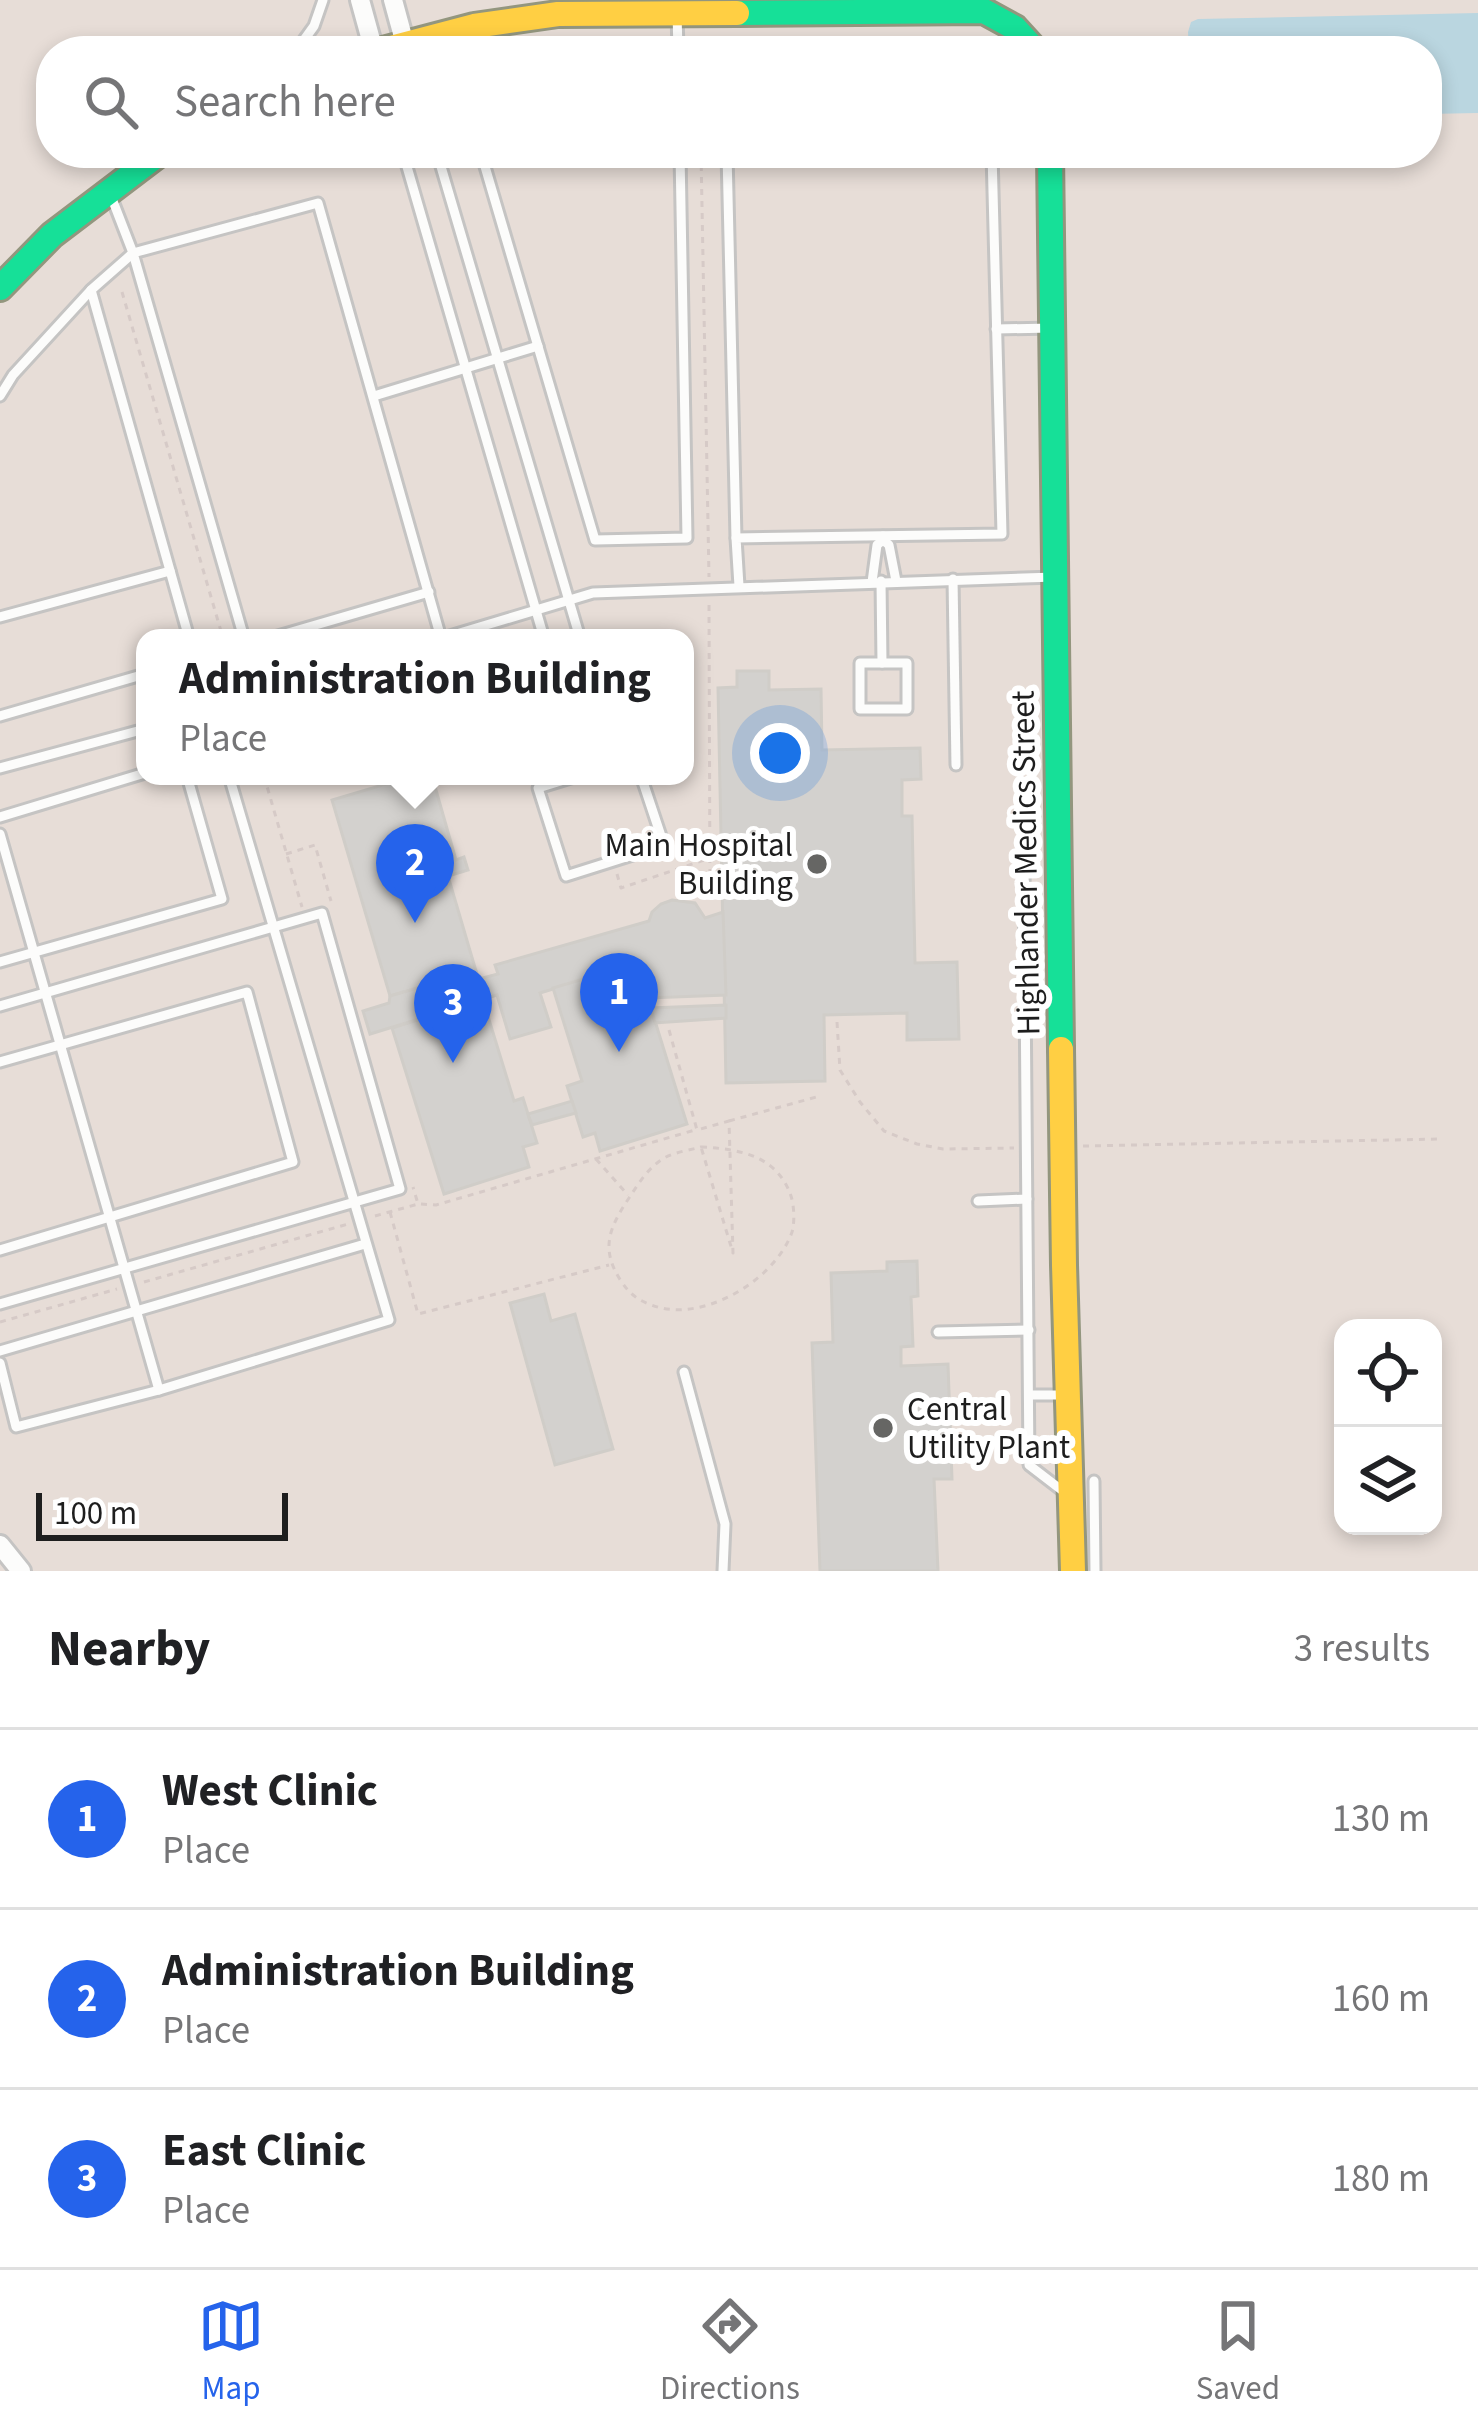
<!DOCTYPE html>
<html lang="en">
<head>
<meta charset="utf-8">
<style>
  body { margin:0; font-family:"Source Sans 3",sans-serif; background:#f6f6f6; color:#202124 }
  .controls { position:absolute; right:36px; bottom:36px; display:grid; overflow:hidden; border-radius:24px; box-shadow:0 6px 18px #0003 }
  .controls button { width:108px; height:108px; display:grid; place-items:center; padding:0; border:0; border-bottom:3px solid #e0e0e0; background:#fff; color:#202124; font:60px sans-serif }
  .scale { position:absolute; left:36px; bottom:30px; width:252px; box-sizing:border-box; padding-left:12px; border:6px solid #1e1e1e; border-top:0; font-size:33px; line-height:42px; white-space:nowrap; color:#1e1e1e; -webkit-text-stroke:9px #fff; paint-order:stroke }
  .you { position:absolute; left:780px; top:753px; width:42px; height:42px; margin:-30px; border:9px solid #fff; border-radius:50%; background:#1a73e8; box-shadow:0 0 0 18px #1a73e833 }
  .badge { display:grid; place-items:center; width:78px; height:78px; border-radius:50%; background:#2563eb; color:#fff; font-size:39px; font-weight:700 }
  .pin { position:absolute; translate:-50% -99px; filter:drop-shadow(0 3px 6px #0008) }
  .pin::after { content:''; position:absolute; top:63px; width:42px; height:36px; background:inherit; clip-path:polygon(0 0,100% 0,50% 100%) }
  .popup { position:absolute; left:136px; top:629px; width:558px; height:156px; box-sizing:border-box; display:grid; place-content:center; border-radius:24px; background:#fff; filter:drop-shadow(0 3px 9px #0005); font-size:39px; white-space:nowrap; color:#757577 }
  .popup b { font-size:45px; color:#202124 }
  .popup::after { content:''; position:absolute; left:50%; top:100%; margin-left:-24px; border:24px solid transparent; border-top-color:#fff }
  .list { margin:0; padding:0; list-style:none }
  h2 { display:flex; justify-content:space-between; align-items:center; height:156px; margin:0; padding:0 48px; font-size:51px }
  h2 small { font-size:39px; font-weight:400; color:#757577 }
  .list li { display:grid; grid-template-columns:78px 1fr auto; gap:36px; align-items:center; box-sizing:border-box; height:180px; padding:0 48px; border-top:3px solid #e0e0e0 }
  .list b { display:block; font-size:45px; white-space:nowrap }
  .list p { margin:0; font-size:39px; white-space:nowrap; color:#757577 }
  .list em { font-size:39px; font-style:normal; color:#757577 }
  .icon { flex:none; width:66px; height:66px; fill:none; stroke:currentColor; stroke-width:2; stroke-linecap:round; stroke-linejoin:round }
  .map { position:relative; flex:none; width:1478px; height:1571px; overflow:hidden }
  .search { position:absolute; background:#fff; box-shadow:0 6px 18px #0003; left:36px; right:36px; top:36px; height:132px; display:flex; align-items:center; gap:30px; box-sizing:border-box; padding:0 42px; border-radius:48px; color:#757577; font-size:45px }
  .sheet { height:696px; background:#fff }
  nav { display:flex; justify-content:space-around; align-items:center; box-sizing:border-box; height:168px; border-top:3px solid #e0e0e0; background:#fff; font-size:33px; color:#757577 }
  nav a { display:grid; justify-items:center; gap:6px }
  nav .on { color:#2563eb }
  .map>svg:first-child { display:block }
  .military { fill:#e7ddd7; fill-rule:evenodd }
  .water { fill:#bad6e0 }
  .building { fill:#d3d1ce; stroke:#d0cdc8; stroke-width:3 }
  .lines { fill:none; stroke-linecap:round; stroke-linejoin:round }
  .lane-casing { stroke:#c5c4c3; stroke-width:15 }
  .street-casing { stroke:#c5c4c3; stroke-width:24 }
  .fast-casing { stroke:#93967e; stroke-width:30 }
  .slow-casing { stroke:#93967e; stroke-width:30 }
  .path { stroke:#d6cac7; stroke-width:3; stroke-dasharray:6 6; stroke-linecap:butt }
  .lane { stroke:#fcfcfb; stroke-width:9 }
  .street { stroke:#fcfcfb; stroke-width:18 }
  .fast { stroke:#16e098; stroke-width:24 }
  .slow { stroke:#ffcf43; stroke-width:24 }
  .poi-dot { fill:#666664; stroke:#fff; stroke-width:4.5 }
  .labels { text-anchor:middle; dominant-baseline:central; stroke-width:12; stroke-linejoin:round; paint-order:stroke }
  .poi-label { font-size:33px; fill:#1e1e1e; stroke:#fff; text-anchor:end }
  .street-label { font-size:33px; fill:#1e1e1e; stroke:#fff }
</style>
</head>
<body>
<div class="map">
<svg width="1478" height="1571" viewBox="0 0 1478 1571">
  <rect width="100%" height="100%" fill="#ecebe7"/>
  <path class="military" d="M0,0h1478v1571h-1478zM51,51h1376v102h-1376zM145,638h540v138h-540zM1343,1328h90v198h-90z"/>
  <path class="water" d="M1478,13v100l-51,1v-63h-238l-1,-19 3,-10 7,-3z"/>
  <g class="building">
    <path d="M737,671h32v19l52,-1 1,61 98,-2 1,31 -19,1v36h10l3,147 42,-1 2,77 -52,1v-27l-83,2 1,66 -99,2 -8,-395 19,-1z"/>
    <path d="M413,776h19l24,84 8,-3 4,13 -20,6 28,95 -86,25 -58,-196z"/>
    <path d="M672,900l23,3 10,15 18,-6 3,83 -78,3 -11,-35 -97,30 11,34 -41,12 -13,-44 -127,39 -7,-23 26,-8 1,-7 86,-25 3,8 19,-5 -3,-9 154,-44 3,-9 9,-8z"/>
    <path d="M637,963l50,161 -87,27 -5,-18 -12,4 -16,-51 15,-5 -29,-93z"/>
    <path d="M483,1000l31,101 9,-3 14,45 -14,4 6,20 -85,27 -52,-166z"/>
    <path d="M726,1005v13l-71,5 -4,-15z"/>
    <path d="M572,1101l4,12 -44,12 -4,-11z"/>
    <path d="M917,1261l1,35 -7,1 2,49 -12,1v19l47,-2 4,115h-18l4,92h-118l-8,-228 21,-1 -2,-69 56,-2v-9z"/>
    <path d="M544,1294l7,27 24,-7 38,135 -58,16 -45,-162z"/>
  </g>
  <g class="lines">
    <g class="lane-casing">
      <g id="lane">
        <path d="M677,13l1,38"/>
        <path d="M296,51l18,-25 9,-26"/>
        <path d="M403,153l141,485"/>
        <path d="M437,153l143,485"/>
        <path d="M481,153l114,387 92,-2 -7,-385"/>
        <path d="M727,153l9,385"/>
        <path d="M111,196l22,57 -42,37 98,348"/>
        <path d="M996,329l56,-1"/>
        <path d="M0,396l13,-21 78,-85"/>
        <path d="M374,396l164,-50"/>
        <path d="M883,536v4l6,5 7,36"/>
        <path d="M953,579l3,186"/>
        <path d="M881,581l1,82"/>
        <path d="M872,582l5,-37 6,-5"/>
        <path d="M739,586l-3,-48 266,-4 -10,-381"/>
        <path d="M0,617l170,-46"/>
        <path d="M244,638l-111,-385 185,-50 123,435"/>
        <path d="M271,638l158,-46"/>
        <path d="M443,638l150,-45 462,-16"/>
        <rect x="860" y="663" width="47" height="46"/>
        <path d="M0,716l145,-42"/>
        <path d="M0,768l145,-39"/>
        <path d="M577,776l-39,12 28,88 98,-31 -23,-69"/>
        <path d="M0,817l145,-44"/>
        <path d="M0,834l159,556"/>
        <path d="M1024,865l5,600 39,30"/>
        <path d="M0,962l222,-63 -35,-123"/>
        <path d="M0,1006l322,-93 78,276 -400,115"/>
        <path d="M0,1062l247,-70 46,170 -293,88"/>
        <path d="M978,1201l49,-2"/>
        <path d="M938,1332l91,-2"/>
        <path d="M0,1351l365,-107"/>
        <path d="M0,1363l16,64 143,-37 230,-70 -160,-544"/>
        <path d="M684,1372l41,152 -2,47"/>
        <path d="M1030,1395h33"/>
        <path d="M1094,1481l1,90"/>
      </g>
    </g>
    <g class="street-casing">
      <g id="street">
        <path d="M360,0l14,51"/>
        <path d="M393,0l12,44"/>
        <path d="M0,1545l21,26"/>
      </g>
    </g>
    <g class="fast-casing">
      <g id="fast">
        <path d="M737,13l247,-2 31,17 21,23"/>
        <path d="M1050,153l11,896"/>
        <path d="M0,288l52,-53 108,-82"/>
      </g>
    </g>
    <g class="slow-casing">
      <g id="slow">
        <path d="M379,51l95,-25 84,-12 179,-1"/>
        <path d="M1061,1049l3,216 9,306"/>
      </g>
    </g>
    <g class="path">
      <path d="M701,153l8,424"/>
      <path d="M122,292l101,346"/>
      <path d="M709,605l1,295"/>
      <path d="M264,776l38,131"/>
      <path d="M286,854l29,-9 16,56"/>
      <path d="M617,874l4,14 86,-29"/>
      <path d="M837,1022l3,48 20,32 24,29 33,13 26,5 71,-1"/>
      <path d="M669,1030l28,100 32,-9 4,132 -32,-106"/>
      <path d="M729,1121l91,-25"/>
      <path d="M1083,1146l358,-7"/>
      <path d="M701,1147c38,2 76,8 90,49 3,9 4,26 1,36 -17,49 -93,94 -143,72 -13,-5 -20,-11 -28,-23 -21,-32 -12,-53 8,-83 10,-15 20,-32 37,-41 10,-5 24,-7 35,-10z"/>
      <path d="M596,1159l32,36"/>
      <path d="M421,1204l15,1 259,-75"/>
      <path d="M390,1212l28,102 191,-49"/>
      <path d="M375,1216l43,-12 -5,-17"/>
      <path d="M144,1282l204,-58"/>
      <path d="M0,1322l117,-33"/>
    </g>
    <use href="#lane" class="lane"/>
    <use href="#street" class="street"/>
    <use href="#fast" class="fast"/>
    <use href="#slow" class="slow"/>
  </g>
  <g class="poi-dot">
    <circle cx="817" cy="864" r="12"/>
    <circle cx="883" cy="1428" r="12"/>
  </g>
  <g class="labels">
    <g class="poi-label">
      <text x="793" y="845">Main Hospital<tspan x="793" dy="38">Building</tspan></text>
      <text x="907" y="1409" text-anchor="start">Central<tspan x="907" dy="38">Utility Plant</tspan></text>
    </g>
    <g class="street-label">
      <text transform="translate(1026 863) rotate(-91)">Highlander Medics Street</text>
    </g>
  </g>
</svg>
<div class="controls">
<button><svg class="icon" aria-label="locate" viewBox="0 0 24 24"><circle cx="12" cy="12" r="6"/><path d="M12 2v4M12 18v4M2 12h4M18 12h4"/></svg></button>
<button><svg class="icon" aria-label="layers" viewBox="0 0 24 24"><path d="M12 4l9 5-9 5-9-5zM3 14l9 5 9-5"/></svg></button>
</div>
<div class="scale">100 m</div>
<div class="you"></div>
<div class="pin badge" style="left:619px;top:1052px">1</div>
<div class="pin badge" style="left:415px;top:923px">2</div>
<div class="popup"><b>Administration Building</b>Place</div>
<div class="pin badge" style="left:453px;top:1063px">3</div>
<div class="search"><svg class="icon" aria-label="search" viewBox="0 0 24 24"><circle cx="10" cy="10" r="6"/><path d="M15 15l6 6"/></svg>Search here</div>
</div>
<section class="sheet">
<h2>Nearby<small>3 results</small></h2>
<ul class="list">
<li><span class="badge">1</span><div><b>West Clinic</b><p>Place</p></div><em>130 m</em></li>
<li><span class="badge">2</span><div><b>Administration Building</b><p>Place</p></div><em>160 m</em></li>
<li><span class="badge">3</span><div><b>East Clinic</b><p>Place</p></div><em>180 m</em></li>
</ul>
</section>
<nav>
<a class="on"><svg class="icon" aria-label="map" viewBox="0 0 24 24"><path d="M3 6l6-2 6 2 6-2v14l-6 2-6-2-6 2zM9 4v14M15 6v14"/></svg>Map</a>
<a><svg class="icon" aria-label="directions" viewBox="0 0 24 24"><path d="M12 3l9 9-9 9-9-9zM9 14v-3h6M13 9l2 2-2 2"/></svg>Directions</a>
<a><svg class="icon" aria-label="saved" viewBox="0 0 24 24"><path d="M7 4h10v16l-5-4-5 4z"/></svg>Saved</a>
</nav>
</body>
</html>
